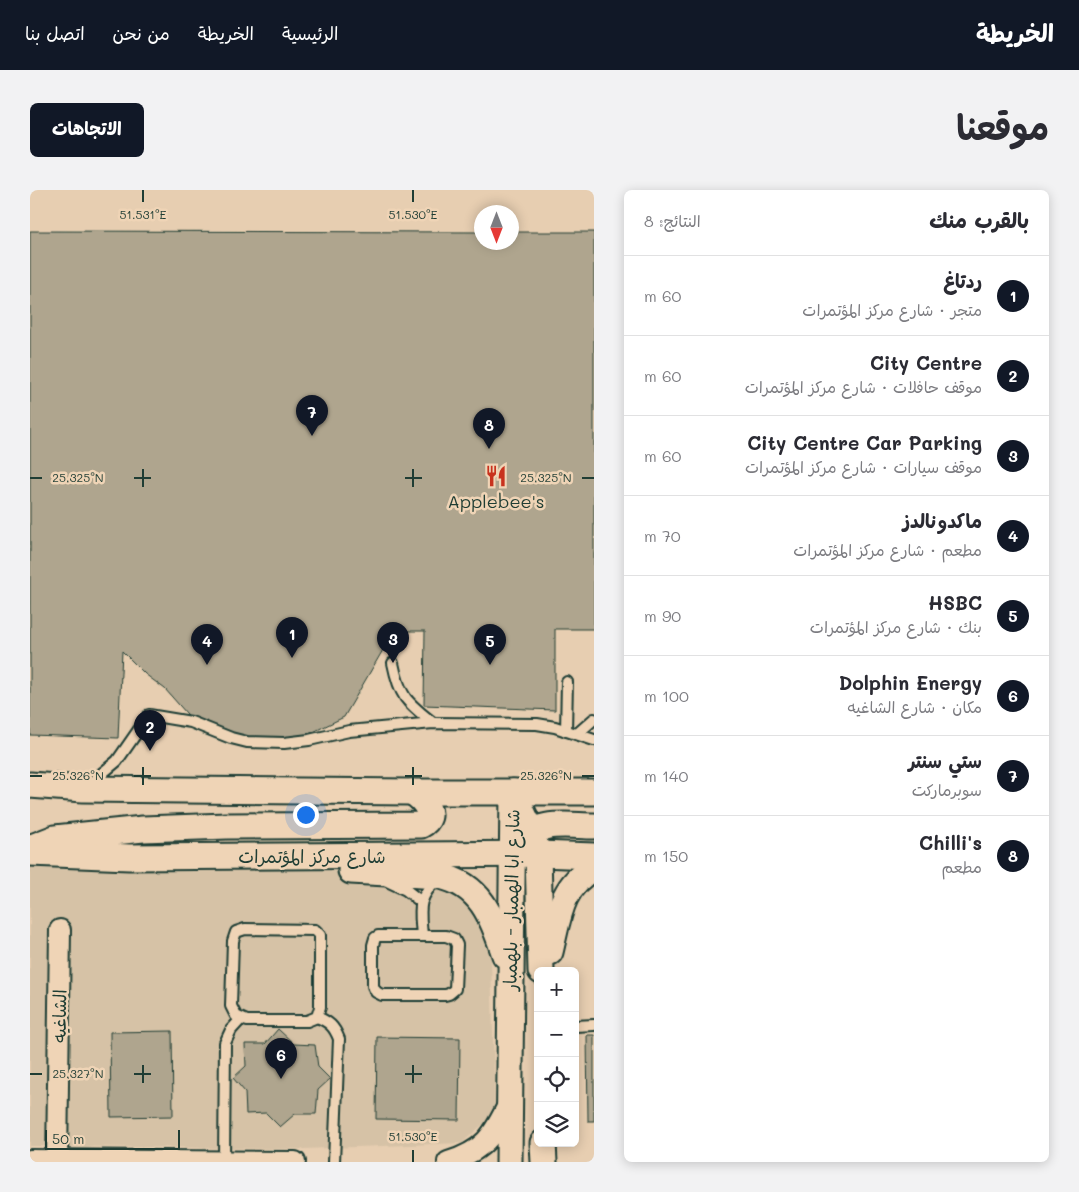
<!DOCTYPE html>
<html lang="ar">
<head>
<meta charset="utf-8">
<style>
  body { margin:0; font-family:Mali,"Playpen Sans Arabic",sans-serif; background:#f2f2f3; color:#2b2b33; direction:rtl }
  .controls { position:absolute; right:15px; bottom:15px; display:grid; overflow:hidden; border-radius:8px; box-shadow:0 2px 12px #0003 }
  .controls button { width:45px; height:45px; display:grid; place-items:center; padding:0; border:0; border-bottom:1px solid #e1e1e2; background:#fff; color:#2b2b33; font:25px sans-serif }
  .compass { position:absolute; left:444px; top:15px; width:45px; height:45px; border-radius:50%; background:#fff; box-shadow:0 2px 12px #0003; rotate:180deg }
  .scale { position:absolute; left:15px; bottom:12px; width:135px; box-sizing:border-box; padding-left:5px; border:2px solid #1f3d34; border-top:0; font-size:14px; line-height:18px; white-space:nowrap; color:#1f3d34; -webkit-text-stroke:4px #efd4b6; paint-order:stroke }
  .you { position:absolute; left:275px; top:624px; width:18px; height:18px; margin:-12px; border:4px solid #fff; border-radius:50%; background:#1a73e8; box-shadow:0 0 0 8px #1a73e833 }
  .badge { display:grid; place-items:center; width:32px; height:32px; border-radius:50%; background:#111827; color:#fff; font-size:16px; font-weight:700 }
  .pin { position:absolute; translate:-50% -41px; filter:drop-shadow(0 1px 2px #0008) }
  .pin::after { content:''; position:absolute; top:26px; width:18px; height:15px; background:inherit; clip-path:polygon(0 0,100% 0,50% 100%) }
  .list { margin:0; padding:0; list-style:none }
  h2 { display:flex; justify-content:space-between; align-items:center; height:65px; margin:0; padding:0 20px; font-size:21px }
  h2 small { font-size:16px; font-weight:400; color:#7c7c81 }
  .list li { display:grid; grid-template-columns:32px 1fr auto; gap:15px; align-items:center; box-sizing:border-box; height:80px; padding:0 20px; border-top:1px solid #e1e1e2 }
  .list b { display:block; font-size:19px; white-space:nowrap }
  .list p { margin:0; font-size:16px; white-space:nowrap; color:#7c7c81 }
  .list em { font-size:16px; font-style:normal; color:#7c7c81 }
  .icon { flex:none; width:28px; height:28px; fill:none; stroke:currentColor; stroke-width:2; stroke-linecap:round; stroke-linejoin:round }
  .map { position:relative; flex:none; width:564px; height:972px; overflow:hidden; direction:ltr; border-radius:8px }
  header { display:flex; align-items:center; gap:30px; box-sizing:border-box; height:70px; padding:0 25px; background:#111827; color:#fff }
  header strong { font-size:24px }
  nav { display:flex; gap:28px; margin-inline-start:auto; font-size:18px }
  .intro { display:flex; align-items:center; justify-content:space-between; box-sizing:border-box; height:120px; padding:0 30px }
  h1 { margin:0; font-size:35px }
  .button { padding:12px 22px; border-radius:8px; background:#111827; color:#fff; font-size:18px; font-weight:700 }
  main { display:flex; gap:30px; padding:0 30px }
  aside { flex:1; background:#fff; border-radius:8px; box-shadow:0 2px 12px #0003 }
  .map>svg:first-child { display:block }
  .built { fill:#d6c2a6 }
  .building { fill:#afa58e; stroke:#1f3d34 }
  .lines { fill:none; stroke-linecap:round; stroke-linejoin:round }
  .service-casing { stroke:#1f3d34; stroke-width:14 }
  .minor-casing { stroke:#1f3d34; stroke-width:24 }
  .tertiary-casing { stroke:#1f3d34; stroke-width:29 }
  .service { stroke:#efd4b6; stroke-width:10 }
  .minor { stroke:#efd4b6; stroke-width:20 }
  .tertiary { stroke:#efd4b6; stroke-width:25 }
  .ticks { fill:none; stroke:#1f3d34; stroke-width:2 }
  .labels { text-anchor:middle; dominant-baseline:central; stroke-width:5; stroke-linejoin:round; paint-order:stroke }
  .poi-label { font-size:18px; fill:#1f3d34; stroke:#efd4b6 }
  .street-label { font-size:18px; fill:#1f3d34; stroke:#efd4b6 }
  .ticks-label { font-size:12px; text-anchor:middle; fill:#1f3d34; stroke:#efd4b6; stroke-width:5; stroke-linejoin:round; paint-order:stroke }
</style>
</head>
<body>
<header>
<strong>الخريطة</strong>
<nav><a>الرئيسية</a><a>الخريطة</a><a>من نحن</a><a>اتصل بنا</a></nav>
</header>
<div class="intro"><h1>موقعنا</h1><a class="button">الاتجاهات</a></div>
<main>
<aside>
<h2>بالقرب منك<small>النتائج: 8</small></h2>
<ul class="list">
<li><span class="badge">1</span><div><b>ردتاغ</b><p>متجر · شارع مركز المؤتمرات</p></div><em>60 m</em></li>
<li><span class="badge">2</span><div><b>City Centre</b><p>موقف حافلات · شارع مركز المؤتمرات</p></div><em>60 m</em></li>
<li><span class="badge">3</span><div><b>City Centre Car Parking</b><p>موقف سيارات · شارع مركز المؤتمرات</p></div><em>60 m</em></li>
<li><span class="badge">4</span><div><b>ماكدونالدز</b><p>مطعم · شارع مركز المؤتمرات</p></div><em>70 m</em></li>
<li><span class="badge">5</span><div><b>HSBC</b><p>بنك · شارع مركز المؤتمرات</p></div><em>90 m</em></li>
<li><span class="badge">6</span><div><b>Dolphin Energy</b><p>مكان · شارع الشاغيه</p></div><em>100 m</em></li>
<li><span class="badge">7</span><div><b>ستي سنتر</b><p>سوبرماركت</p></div><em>140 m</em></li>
<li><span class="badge">8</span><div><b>Chilli's</b><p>مطعم</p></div><em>150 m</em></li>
</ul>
</aside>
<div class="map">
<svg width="564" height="972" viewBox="0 0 564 972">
  <rect width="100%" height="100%" fill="#e7ceb1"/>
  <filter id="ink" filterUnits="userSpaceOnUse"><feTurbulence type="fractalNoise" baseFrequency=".02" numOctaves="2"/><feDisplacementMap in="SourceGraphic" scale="10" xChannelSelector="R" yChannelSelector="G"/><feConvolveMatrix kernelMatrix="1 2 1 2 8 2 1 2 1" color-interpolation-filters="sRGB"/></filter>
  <g filter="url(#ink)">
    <path class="built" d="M0,671l286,4 123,18 48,28 4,47 4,155 -33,30 -159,6 -273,-3z"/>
    <g class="building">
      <path d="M0,41l452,1v10h30v-10h82v397h-39v81l-131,-5 1,-74h-31l-50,86 -35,17 -22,4 -46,-1 -47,-15 -29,-33 -20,-15 -23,-23 -4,87 -88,-3z"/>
      <path d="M248,839l16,15 21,1 3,22 12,12 -12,11 -2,24h-21l-15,13 -14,-14 -20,1 -1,-22 -12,-14 13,-12 -1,-22h20z"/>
      <path d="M142,841l1,85 -62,1 -1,-85z"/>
      <path d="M557,845h7v86h-6z"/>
      <path d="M347,847l83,1 -1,82 -83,-1z"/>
    </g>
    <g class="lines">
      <g class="service-casing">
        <g id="service">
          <path d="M363,473c7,35 14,39 40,60"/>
          <path d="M536,541l1,-49"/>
          <path d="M547,544l17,-15"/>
          <path d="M58,595l29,-24 32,-46 42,7 40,16 16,4 37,1 25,-3 40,-9 84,-8 104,1 18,3 39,13"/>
          <path d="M359,692l17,8 14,11"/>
          <path d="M215,739l70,1 5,5v72l-3,10 -10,4h-60l-11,-5 -5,-10 2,-65 3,-9z"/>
          <path d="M348,746h68l8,3 3,6 -2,44 -6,5 -4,1h-63l-6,-3 -3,-6v-41l2,-7z"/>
          <path d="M392,746c-2,-28 -6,-36 16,-58"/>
          <path d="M287,827c12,5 17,9 22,22l-5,123"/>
          <path d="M545,836l19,-1"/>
          <path d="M194,971l1,-118 6,-13 10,-11"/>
        </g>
      </g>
      <g class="minor-casing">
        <g id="minor">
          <path d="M0,970l265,2"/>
          <path d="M27,972l3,-232"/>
          <path d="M418,972c36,-11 45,-26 61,-59"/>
        </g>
      </g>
      <g class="tertiary-casing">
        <g id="tertiary">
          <path d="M0,595l53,4 329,3h182"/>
          <path d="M486,608l15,32 7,24 3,117"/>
          <path d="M490,652c18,-23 48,-16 74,-16"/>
          <path d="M2,657l23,-9 88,-9 84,-3 194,-1c18,-9 2,-26 -9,-33"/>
          <path d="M0,663l99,4 409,-3 56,2"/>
          <path d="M321,681l89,5c42,9 52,42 65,79"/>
          <path d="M520,762c8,-32 10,-67 44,-84"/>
          <path d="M513,953l1,19"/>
          <path d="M479,972l4,-370"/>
        </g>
      </g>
      <use href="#service" class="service"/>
      <use href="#minor" class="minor"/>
      <use href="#tertiary" class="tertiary"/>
    </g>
  </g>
  <path class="ticks" d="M113,0v12M383,0v12M113,279v18M383,279v18M0,288h12M104,288h17M375,288h17M552,288h12M113,577v18M383,577v18M0,586h12M104,586h17M375,586h17M552,586h12M113,875v18M383,875v18M0,884h12M104,884h17M375,884h17M383,960v12"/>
  <defs>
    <g id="restaurant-bare" transform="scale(1.725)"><path d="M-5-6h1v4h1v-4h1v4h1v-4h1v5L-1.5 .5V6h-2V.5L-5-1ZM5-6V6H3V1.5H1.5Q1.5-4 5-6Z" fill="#c8321e" stroke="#efd4b6" stroke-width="2.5" paint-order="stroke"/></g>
  </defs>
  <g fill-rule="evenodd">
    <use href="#restaurant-bare" x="466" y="286"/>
  </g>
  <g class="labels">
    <g class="poi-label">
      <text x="466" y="311">Applebee's</text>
    </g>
    <g class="street-label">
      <text x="282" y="666">شارع مركز المؤتمرات</text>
      <text transform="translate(481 710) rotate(-89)">شارع ابا الهمبار - بلهمبار</text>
      <text transform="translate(29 826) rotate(-89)">الشاغيه</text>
    </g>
  </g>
  <g class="ticks-label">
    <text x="113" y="29">51.531°E</text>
    <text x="383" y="29">51.530°E</text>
    <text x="516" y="292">25.325°N</text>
    <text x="48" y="292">25.325°N</text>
    <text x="48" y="590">25.326°N</text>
    <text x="516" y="590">25.326°N</text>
    <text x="48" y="888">25.327°N</text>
    <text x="383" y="951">51.530°E</text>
  </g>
</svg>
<div class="controls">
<button>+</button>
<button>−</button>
<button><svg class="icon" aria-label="locate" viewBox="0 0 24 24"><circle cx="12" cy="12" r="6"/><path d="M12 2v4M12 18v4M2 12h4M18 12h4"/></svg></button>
<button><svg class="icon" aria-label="layers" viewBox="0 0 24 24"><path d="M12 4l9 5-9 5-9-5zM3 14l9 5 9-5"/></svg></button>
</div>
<svg class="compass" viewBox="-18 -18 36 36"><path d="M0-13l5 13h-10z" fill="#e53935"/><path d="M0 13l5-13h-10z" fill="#7c7c81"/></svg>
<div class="scale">50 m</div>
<div class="you"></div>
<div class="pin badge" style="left:262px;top:468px">1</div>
<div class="pin badge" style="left:120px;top:561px">2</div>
<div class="pin badge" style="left:363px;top:473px">3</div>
<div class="pin badge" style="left:177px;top:475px">4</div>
<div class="pin badge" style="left:460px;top:475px">5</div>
<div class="pin badge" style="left:251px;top:889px">6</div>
<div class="pin badge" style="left:282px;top:246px">7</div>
<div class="pin badge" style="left:459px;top:259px">8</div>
</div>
</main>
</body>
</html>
